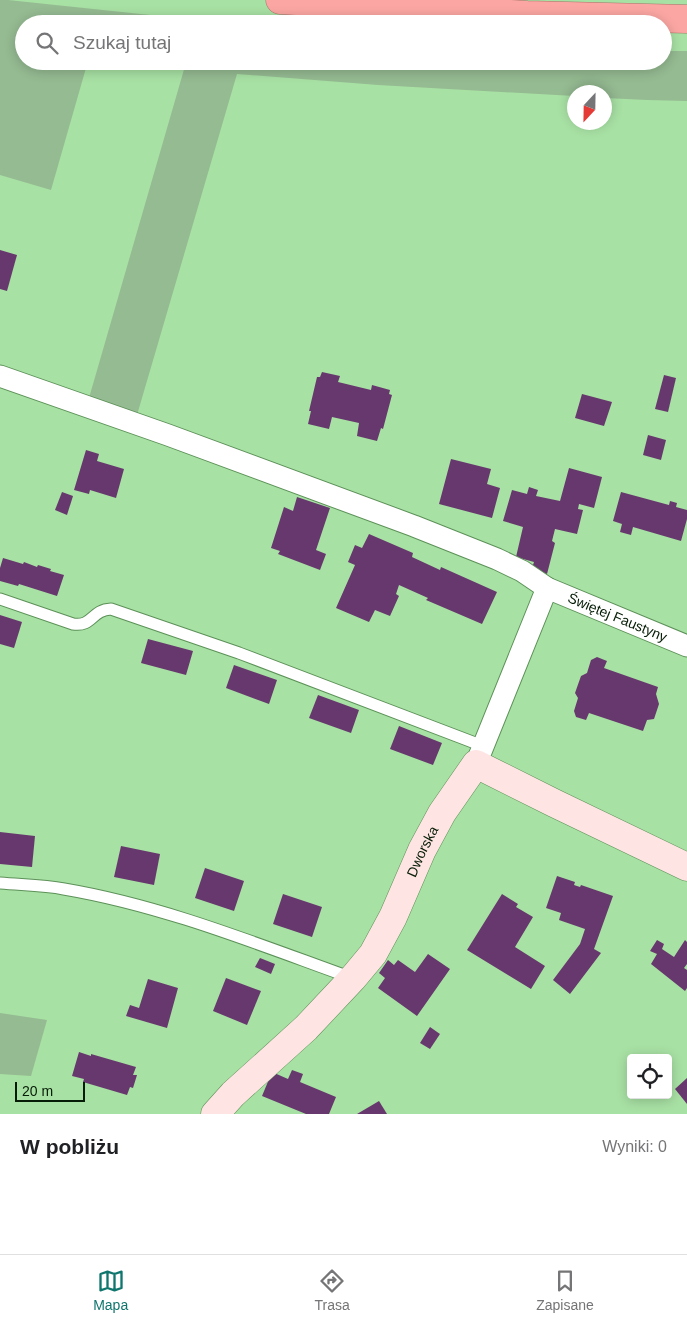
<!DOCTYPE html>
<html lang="pl">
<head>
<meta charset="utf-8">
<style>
  body { margin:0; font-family:Helvetica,sans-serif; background:#f6f6f6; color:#202124 }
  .controls { position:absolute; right:15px; bottom:15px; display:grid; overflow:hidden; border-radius:5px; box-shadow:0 2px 12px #0003 }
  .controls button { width:45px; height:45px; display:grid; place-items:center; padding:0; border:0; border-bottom:1px solid #e0e0e0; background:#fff; color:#202124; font:25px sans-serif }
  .compass { position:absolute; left:567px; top:85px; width:45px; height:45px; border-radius:50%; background:#fff; box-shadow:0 2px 12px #0003; rotate:202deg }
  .scale { position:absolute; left:15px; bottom:12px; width:70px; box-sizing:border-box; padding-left:5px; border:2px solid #061c06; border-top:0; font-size:14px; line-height:18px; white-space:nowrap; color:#061c06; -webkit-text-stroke:4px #a8e1a4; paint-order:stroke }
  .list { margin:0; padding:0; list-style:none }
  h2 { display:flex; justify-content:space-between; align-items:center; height:65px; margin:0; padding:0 20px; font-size:21px }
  h2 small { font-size:16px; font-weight:400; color:#757577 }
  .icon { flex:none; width:28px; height:28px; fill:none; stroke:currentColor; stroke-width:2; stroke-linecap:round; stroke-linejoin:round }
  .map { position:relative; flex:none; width:687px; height:1114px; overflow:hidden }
  .search { position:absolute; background:#fff; box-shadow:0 2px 12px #0003; left:15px; right:15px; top:15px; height:55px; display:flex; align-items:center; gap:12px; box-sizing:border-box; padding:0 18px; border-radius:28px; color:#757577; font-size:19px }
  .sheet { height:140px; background:#fff }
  nav { display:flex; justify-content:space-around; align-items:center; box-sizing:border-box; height:70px; border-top:1px solid #e0e0e0; background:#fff; font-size:14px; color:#757577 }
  nav a { display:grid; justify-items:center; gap:2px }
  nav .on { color:#0f766e }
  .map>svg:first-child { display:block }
  .green { fill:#95bb92 }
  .building { fill:#67386d }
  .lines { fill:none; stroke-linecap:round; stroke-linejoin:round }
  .lane-casing { stroke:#5c9158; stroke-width:13 }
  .street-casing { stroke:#5c9158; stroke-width:23 }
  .secondary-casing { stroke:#5c9158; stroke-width:29 }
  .highway-casing { stroke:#a5766b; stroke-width:29 }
  .lane { stroke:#fff; stroke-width:11 }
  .street { stroke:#fff; stroke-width:21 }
  .secondary { stroke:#fee4e3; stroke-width:28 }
  .highway { stroke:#fba6a2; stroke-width:28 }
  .labels { text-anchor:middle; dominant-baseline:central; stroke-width:5; stroke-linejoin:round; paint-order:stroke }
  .street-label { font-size:14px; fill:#061c06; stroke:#a8e1a4 }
</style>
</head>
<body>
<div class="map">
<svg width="687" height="1114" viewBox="0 0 687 1114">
  <rect width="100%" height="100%" fill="#a8e1a4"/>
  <g class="green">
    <path d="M0,0h8l228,24h-212v37h64l-37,129 -51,-15z"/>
    <path d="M663,51h24v50l-40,-1 -42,-2 -1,-6h-30v4l-196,-11 -141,-11 -100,341 -48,-17 96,-332 -39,-5h517z"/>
    <path d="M0,1013l47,7 -16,56 -31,-2z"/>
  </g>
  <g class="building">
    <path d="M0,250l17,5 -10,36 -7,-2z"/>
    <path d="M322,372l18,4 -2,6 33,8 1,-5 18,5 -1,4 3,1 -9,34 -2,-1 -4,13 -20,-5 2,-13 -27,-6 -3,12 -21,-5 3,-13h-2l8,-34h3z"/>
    <path d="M664,375l12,3 -8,34 -13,-3z"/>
    <path d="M582,394l30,8 -8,24 -29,-8z"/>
    <path d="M648,435l18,5 -5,20 -18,-5z"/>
    <path d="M86,450l13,4 -2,7 27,8 -8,29 -26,-8 -1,4 -15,-4z"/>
    <path d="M451,459l40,10 -4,15 13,4 -8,30 -53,-14z"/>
    <path d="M569,468l33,9 -8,31 -15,-4 -1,5 5,1 -6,24 -22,-5 -3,12 3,2 -8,31 -15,-6 2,-6 -18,-5 7,-30 -20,-6 9,-31 15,4 2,-7 9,3 -2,6 24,5z"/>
    <path d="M62,492l11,4 -6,19 -12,-5z"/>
    <path d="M621,492l48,13 1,-4 7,2 -1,4 11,3v9l-6,22 -48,-14 -2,8 -11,-3 2,-8 -9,-3z"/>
    <path d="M297,497l33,11 -14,42 10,4 -6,16 -42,-16 2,-3 -9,-3 13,-41 9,4z"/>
    <path d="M369,534l44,19 -1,4 28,13 1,-3 56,25 -15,32 -56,-24 2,-2 -29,-13 -3,9 3,2 -9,20 -15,-6 -6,12 -33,-14 19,-43 -7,-3 7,-17 7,3z"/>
    <path d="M3,558l20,6 1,-2 13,5 1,-2 13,4 -1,2 14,4 -7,21 -38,-12 -1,2 -18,-5v-13z"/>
    <path d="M0,615l22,7 -8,26 -14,-4z"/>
    <path d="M148,639l45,12 -7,24 -45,-12z"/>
    <path d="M597,657l10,4 -3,7 54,19 -2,7 3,10 -5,15 -7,1 -4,11 -54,-18 -3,7 -10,-3 -2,-6 4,-13 -3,-5 6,-17 6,-3 4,-13z"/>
    <path d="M234,665l43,15 -8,24 -43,-16z"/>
    <path d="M318,695l41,15 -8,23 -42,-15z"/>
    <path d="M399,726l43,17 -9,22 -43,-16z"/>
    <path d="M0,832l35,4 -3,31 -32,-3z"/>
    <path d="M121,846l39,8 -6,31 -40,-8z"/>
    <path d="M205,868l39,13 -10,30 -39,-13z"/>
    <path d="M557,876l18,6 -1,3 6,2 1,-2 32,11 -19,53 7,4 -31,41 -17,-14 27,-36 5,-15 -26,-9 2,-7 -15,-5z"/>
    <path d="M283,894l39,13 -10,30 -39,-13z"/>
    <path d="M502,894l16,10 -2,3 17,10 -18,30 30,19 -14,23 -64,-39z"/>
    <path d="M657,940l7,4 -2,5 12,8 11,-17 2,2v22l-3,4 3,2v18l-2,3 -34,-27 6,-10 -7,-3z"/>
    <path d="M428,954l22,15 -33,47 -39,-28 7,-10 -6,-5 9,-13 6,5 4,-5 17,12z"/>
    <path d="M260,958l15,6 -4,10 -16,-7z"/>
    <path d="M226,978l35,13 -14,34 -34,-14z"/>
    <path d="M148,979l30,9 -11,40 -41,-12 4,-11 9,3z"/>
    <path d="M430,1027l10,7 -10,15 -10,-6z"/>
    <path d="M79,1052l12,4v-2l45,13 -3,8h4l-4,13 -3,-1 -3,8 -44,-13 1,-3 -12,-3z"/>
    <path d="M292,1070l11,4 -3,8 36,15 -7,17h-23l-44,-18 10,-24 16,7z"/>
    <path d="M687,1078v26l-12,-15z"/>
    <path d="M379,1101l8,13h-30z"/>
  </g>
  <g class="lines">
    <g class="lane-casing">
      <g id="lane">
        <path d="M0,599l73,25c20,3 18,-14 38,-15l128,44 244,93"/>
        <path d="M0,883c21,2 43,2 64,6 100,17 193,55 288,89"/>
      </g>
    </g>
    <g class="street-casing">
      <g id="street">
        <path id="s1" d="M0,376l168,59 246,91 83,33 25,12 25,17 140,58"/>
        <path d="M476,764l71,-176"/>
      </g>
    </g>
    <g class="secondary-casing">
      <g id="secondary">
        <path id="s2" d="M215,1114l18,-20 73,-66 47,-50 20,-24 20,-37 29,-67 20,-37 34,-49 78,39 133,64"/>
      </g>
    </g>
    <g class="highway-casing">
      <path id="highway" d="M280,0l247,15 160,4"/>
    </g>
    <use href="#lane" class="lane"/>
    <use href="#street" class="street"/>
    <use href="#secondary" class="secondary"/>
    <use href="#highway" class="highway"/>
  </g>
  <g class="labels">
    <g class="street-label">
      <text stroke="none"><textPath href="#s1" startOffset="664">Świętej Faustyny</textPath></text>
      <text stroke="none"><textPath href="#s2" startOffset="339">Dworska</textPath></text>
    </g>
  </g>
</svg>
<div class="controls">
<button><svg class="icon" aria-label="locate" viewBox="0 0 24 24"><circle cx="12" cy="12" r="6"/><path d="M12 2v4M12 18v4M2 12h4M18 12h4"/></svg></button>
</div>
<svg class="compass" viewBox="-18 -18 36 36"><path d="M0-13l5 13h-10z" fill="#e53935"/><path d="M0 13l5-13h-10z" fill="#757577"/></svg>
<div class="scale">20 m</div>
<div class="search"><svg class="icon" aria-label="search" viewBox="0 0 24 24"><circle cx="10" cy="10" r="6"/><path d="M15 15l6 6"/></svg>Szukaj tutaj</div>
</div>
<section class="sheet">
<h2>W pobliżu<small>Wyniki: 0</small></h2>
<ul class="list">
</ul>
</section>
<nav>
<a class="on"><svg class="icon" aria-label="map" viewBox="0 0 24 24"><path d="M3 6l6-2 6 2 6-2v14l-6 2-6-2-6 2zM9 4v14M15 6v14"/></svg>Mapa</a>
<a><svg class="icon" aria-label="directions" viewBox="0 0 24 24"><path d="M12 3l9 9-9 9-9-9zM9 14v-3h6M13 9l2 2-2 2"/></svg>Trasa</a>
<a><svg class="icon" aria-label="saved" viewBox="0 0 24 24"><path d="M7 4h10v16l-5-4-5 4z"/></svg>Zapisane</a>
</nav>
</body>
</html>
